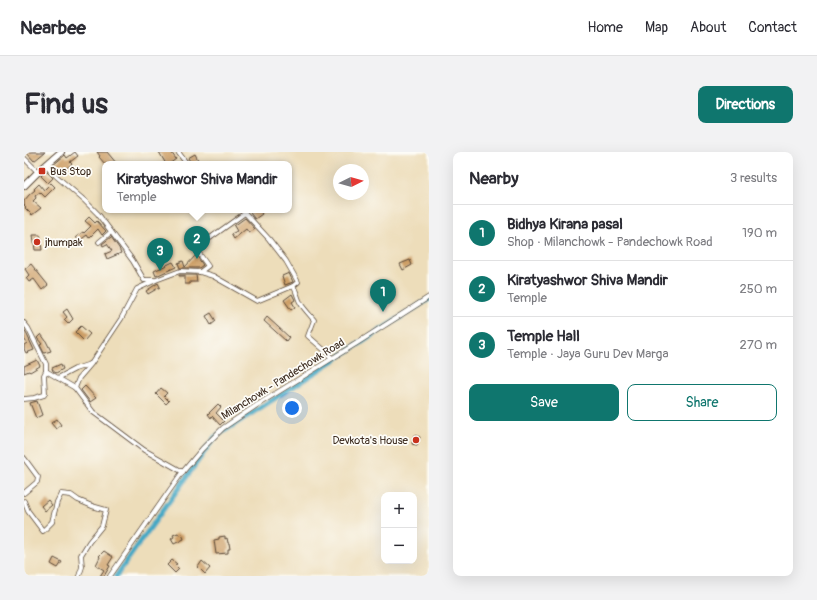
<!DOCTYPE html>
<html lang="en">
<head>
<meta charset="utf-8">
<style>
  body { margin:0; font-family:Pangolin,sans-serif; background:#f2f2f3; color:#2b2b33 }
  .controls { position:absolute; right:12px; bottom:12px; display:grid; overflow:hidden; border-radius:8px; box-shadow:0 4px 16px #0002 }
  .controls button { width:36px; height:36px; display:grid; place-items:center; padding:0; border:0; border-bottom:1px solid #e1e1e2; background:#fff; color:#2b2b33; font:20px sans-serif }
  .compass { position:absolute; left:309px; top:12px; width:36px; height:36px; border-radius:50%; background:#fff; box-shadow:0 4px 16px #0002; rotate:85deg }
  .you { position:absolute; left:268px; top:256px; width:14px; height:14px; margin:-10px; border:3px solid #fff; border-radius:50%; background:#1a73e8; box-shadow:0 0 0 6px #1a73e833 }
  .badge { display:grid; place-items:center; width:26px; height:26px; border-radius:50%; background:#0f766e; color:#fff; font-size:13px; font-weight:700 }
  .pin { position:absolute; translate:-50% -33px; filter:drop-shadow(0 1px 2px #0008) }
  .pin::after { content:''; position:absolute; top:21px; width:14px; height:12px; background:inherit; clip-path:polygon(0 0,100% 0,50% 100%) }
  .popup { position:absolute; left:78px; top:9px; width:190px; height:52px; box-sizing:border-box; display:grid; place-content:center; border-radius:8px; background:#fff; filter:drop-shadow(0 1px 3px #0005); font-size:13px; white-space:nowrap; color:#7c7c81 }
  .popup b { font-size:15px; color:#2b2b33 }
  .popup::after { content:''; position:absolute; left:50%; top:100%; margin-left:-8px; border:8px solid transparent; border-top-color:#fff }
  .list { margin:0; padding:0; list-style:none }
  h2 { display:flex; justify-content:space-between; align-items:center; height:52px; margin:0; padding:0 16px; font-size:17px }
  h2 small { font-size:13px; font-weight:400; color:#7c7c81 }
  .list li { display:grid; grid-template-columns:26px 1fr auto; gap:12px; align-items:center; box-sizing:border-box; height:56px; padding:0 16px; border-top:1px solid #e1e1e2 }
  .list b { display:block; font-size:15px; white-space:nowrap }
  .list p { margin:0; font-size:13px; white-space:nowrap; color:#7c7c81 }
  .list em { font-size:13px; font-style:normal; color:#7c7c81 }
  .actions { display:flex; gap:8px; padding:12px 16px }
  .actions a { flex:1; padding:9px 0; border:1px solid #0f766e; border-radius:8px; text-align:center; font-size:14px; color:#0f766e }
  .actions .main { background:#0f766e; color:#fff }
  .map { position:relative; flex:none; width:405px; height:424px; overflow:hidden; border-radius:8px }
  header { display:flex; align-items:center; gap:24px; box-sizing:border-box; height:56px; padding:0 20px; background:#fff; border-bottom:1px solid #e1e1e2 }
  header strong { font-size:19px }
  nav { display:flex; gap:22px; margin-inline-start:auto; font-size:14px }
  .intro { display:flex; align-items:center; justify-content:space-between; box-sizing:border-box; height:96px; padding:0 24px }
  h1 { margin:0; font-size:28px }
  .button { padding:10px 18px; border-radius:8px; background:#0f766e; color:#fff; font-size:14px; font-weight:700 }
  main { display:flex; gap:24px; padding:0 24px }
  aside { flex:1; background:#fff; border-radius:8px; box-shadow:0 4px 16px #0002 }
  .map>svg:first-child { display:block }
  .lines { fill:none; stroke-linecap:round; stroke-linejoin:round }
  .canal { stroke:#44a8c4; stroke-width:5 }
  .building { fill:#cd9f66 }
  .minor-casing { stroke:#564535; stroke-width:5.5 }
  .secondary-casing { stroke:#564535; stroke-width:8 }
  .minor { stroke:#fff; stroke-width:4 }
  .secondary { stroke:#fff; stroke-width:6 }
  .poi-dot { fill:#c8321e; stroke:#fdfcf7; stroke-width:1.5 }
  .labels { text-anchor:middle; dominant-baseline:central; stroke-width:3.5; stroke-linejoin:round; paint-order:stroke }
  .poi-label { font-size:11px; fill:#3b2a1e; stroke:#fdfcf7; text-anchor:start }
  .street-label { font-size:11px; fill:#3b2a1e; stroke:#fdfcf7 }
</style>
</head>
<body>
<header>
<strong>Nearbee</strong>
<nav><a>Home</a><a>Map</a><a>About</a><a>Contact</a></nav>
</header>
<div class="intro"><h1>Find us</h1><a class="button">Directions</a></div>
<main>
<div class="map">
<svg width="405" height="424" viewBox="0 0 405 424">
  <rect width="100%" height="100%" fill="#fdfcf7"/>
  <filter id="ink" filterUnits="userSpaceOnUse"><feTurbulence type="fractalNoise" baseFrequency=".025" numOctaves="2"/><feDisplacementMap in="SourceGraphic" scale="8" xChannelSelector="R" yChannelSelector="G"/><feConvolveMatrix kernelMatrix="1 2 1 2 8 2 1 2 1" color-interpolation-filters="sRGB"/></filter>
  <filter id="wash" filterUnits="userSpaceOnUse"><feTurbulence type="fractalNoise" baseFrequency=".012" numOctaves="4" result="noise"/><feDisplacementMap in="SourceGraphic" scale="16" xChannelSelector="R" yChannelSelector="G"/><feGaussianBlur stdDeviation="0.9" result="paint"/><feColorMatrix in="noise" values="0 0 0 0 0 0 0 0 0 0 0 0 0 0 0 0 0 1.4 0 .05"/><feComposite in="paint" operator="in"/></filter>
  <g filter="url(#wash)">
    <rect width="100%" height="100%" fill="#edddba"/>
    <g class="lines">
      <path class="canal" d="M92,424l99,-139 214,-138"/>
    </g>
    <g id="blocks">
      <g class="building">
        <path d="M2,0h19l-11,9z"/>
        <path d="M51,0l3,4 -8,6 2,2 -13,10 -7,-8 13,-11 2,3z"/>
        <path d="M73,0h10l10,12h-12l-6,-7 1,-1z"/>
        <path d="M135,0h12l5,7 -7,5h-3z"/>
        <path d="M171,2l3,6 -6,4 -4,-6z"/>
        <path d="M22,19l7,7 -5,5 -7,-7z"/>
        <path d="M27,31l4,4 -10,10 -5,-5 -5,4 1,2 -3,3 8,7 -9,7 -7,-7 1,-1 -2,-2v-4l5,-6 6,-5 -1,-1 5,-5 5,6z"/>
        <path d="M230,58h5l3,4 -7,5 -5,-6z"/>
        <path d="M65,65l6,6 2,-2 9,10 -4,4 -4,-6 -9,9 -2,-3 -8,6 -3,-4 7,-5 1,1 7,-7 -6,-5z"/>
        <path d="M221,66l10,11 -6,4 -3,-4 -12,10 -3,-5 6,-3 -3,-5z"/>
        <path d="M9,83h7l2,15h-7z"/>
        <path d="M87,85l8,11 2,5 -14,6 -2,-5 7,-3 -5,-7 -4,2 -1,-2z"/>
        <path d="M172,103l7,10 -4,3h-19l-2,-5 5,-2 2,6z"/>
        <path d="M386,108l2,5 -9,5 -3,-6z"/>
        <path d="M149,110l3,5 -20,9 -2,-5z"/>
        <path d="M7,112l17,21 -6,5 -8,-11 -5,3 -3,-4 3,-3 -4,-6z"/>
        <path d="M265,121l4,9 -8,3 -3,-9z"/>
        <path d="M155,123h17l1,7h-7v2h-5v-8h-6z"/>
        <path d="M134,131l2,4 -12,7 -2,-3z"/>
        <path d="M268,142l3,6 -3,2 3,5 -4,3 -7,-10z"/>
        <path d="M43,157l6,10 -5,5 -4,-4 3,-3 -4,-5z"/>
        <path d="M187,161l5,8 -5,4 -5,-9z"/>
        <path d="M243,165l22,20 -3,4 -22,-20z"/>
        <path d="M57,174l9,8 -6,7 -9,-9z"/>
        <path d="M0,177l4,8 6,13 -8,3 -2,-4v-4l3,-2 -3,-4z"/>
        <path d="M17,182l5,7 5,10 -7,2 -4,-8 2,-1 -5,-6z"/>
        <path d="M13,208l3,6 -10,6 -1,-1 -5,2v-7z"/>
        <path d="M37,212l2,5 -7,4 -3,-2 -1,-3z"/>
        <path d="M61,234l11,12 -6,4 -9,-12z"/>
        <path d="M137,236l6,5 -3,3 5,5 -3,3 -10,-10z"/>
        <path d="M13,249l5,14 -6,3 -6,-15z"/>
        <path d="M194,252l3,3 -5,6 8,8 -4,4 -8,-9 -1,2 -3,-4z"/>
        <path d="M33,267l4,6 -5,4 -5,-6z"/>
        <path d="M390,283l6,2 -3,8 -5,-1z"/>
        <path d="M24,348l4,5 -7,6 -4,-5z"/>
        <path d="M154,381l1,2 3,-1 2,5 -10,5 -3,-5 3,-2 -1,-2z"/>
        <path d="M201,384v3l2,-1 1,5h1l1,6h-2v4l-12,1 -2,-14 5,-1v-2z"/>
        <path d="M80,399l9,6 -5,8 2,1 -6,10h-4l4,-6 -8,-5 4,-8 -1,-1z"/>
        <path d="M30,406l8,4 -4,6 -7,-4z"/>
        <path d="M148,408l5,4 -2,1 4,4 -4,4 -8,-8z"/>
        <path d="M178,409l8,7 -5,6 -7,-7z"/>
      </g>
    </g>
  </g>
  <g filter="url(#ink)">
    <use href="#blocks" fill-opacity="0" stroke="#564535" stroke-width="1"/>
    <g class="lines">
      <g class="minor-casing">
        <g id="minor">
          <path d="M154,0l9,12"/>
          <path d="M0,6l14,14"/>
          <path d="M22,13l10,11 29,25 13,13 35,47 11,19h10"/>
          <path d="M75,90l12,-10"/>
          <path d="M176,120l8,-6 -10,-14 1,-3 7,-8 39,-28"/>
          <path d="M269,134c4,5 4,12 8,18 4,6 9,11 13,16l-6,16 15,13 9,9"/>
          <path d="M0,171l4,5 18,36v7l29,17 18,24 19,14 32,24 39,22"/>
          <path d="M34,226l17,-9 15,-5"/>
          <path d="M51,236l4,-10 12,-14 30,-45 16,-30 19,-9 24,-9 20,1 13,4 44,25 36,-15 5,-4 -12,-21 -17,-22 -24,-26 -2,-3"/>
          <path d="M0,247l10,-1 10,-3 1,-2 -1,-18 2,-4"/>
          <path d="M0,306l14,19 -1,5 -13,11"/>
          <path d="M0,349l4,10 15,20 9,-9 5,-20 4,-8 10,1 7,5 14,6 14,4 -4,16 -13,16 -8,13 1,12 -3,9"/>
          <path d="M86,424l71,-102 21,-25 21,-21 34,-23 100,-62 72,-46"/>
        </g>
      </g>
      <g class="secondary-casing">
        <path id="secondary" d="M0,34l14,-14 23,-20"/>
      </g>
      <use href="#minor" class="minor"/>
      <use href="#secondary" class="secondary"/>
    </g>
  </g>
  <g class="poi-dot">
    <rect x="14" y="15" width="8" height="8" rx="2"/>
    <circle cx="13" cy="90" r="4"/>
    <circle cx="392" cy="288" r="4"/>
  </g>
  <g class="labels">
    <g class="poi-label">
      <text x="26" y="19">Bus Stop</text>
      <text x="21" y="90">jhumpak</text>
      <text x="384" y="288" text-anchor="end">Devkota's House</text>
    </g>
    <g class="street-label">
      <text transform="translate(259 227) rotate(-32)">Milanchowk - Pandechowk Road</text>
    </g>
  </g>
</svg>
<div class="controls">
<button>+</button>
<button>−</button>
</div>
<svg class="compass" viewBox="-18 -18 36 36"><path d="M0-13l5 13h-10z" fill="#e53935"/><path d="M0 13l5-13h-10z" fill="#7c7c81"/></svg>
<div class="you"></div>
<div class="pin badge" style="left:359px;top:160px">1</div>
<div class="pin badge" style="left:173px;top:107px">2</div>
<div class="popup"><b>Kiratyashwor Shiva Mandir</b>Temple</div>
<div class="pin badge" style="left:136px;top:119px">3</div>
</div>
<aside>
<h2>Nearby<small>3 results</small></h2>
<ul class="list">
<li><span class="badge">1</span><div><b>Bidhya Kirana pasal</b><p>Shop · Milanchowk - Pandechowk Road</p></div><em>190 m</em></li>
<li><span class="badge">2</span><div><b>Kiratyashwor Shiva Mandir</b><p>Temple</p></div><em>250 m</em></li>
<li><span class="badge">3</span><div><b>Temple Hall</b><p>Temple · Jaya Guru Dev Marga</p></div><em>270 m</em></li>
</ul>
<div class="actions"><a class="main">Save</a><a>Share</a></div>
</aside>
</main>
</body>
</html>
